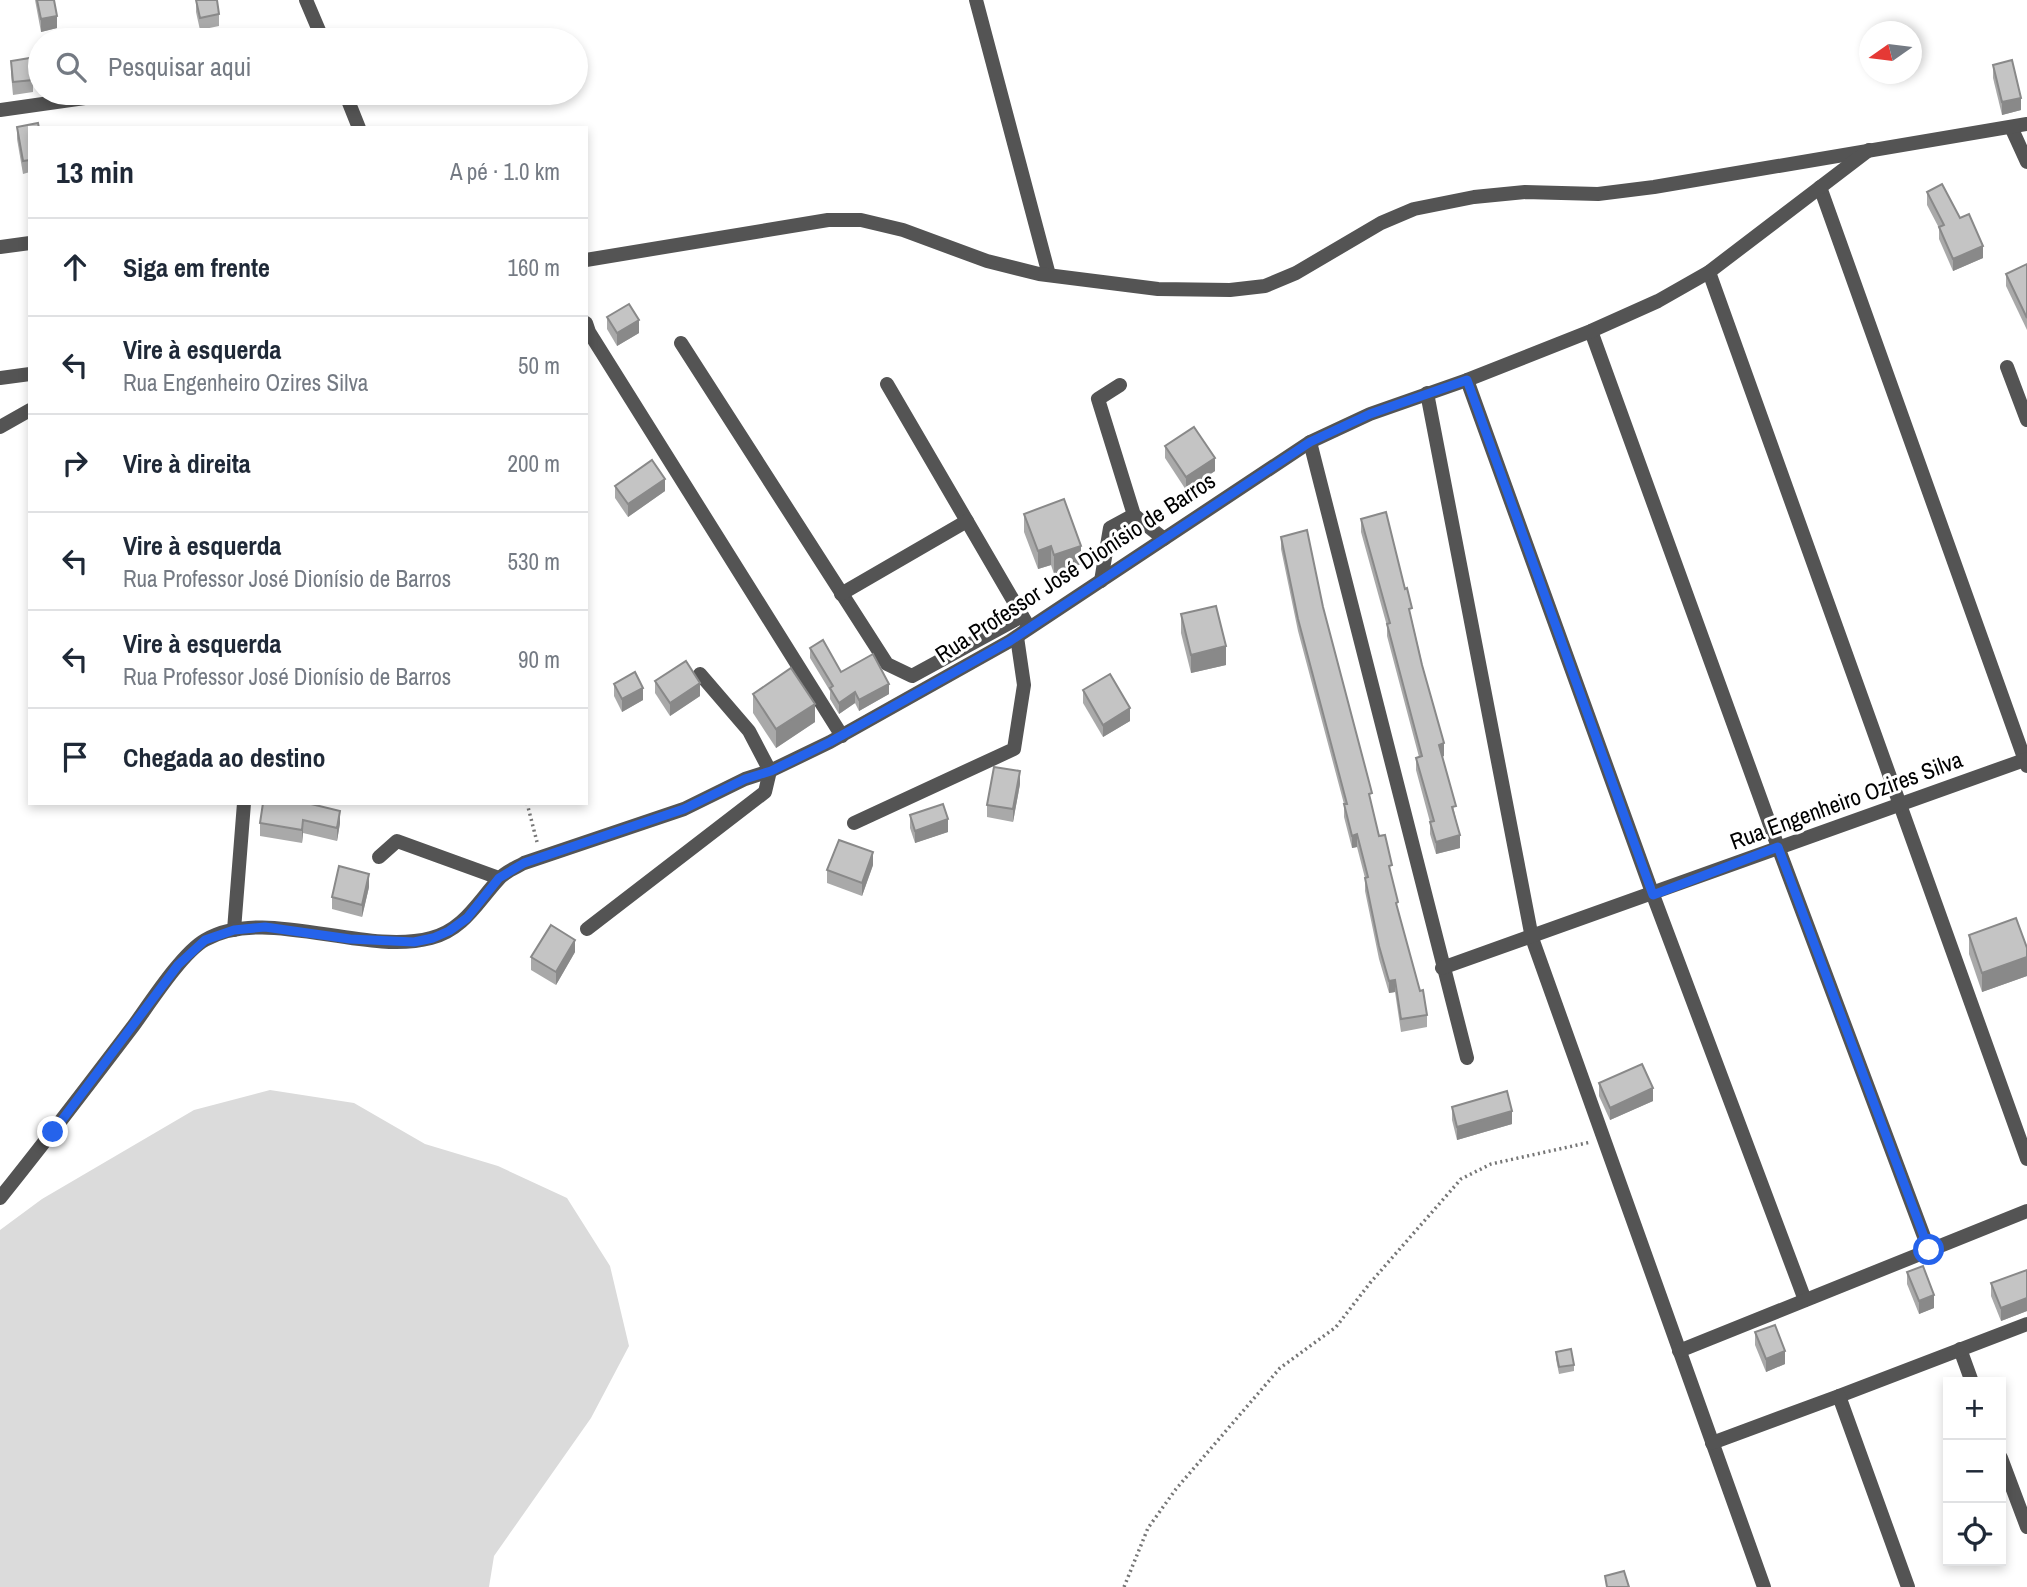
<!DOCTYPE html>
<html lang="pt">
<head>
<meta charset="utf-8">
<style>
  body { margin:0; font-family:"Archivo Narrow",sans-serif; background:#f2f2f3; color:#1f2937 }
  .controls { position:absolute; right:21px; bottom:21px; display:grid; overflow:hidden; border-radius:0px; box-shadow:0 4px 10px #0003 }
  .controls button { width:63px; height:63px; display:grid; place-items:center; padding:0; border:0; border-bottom:2px solid #e0e1e3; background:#fff; color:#1f2937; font:35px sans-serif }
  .compass { position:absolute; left:1859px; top:21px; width:63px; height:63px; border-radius:50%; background:#fff; box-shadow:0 4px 10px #0003; rotate:256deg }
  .stop { position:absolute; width:21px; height:21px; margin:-16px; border:5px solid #2563eb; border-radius:50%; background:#fff }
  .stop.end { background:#2563eb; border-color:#fff; box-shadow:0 2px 7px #0008 }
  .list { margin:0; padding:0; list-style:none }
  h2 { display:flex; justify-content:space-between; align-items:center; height:91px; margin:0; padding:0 28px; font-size:30px }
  h2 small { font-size:23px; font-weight:400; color:#747a83 }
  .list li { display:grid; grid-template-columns:46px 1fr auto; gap:21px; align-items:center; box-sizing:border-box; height:98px; padding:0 28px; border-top:2px solid #e0e1e3 }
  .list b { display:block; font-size:26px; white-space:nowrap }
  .list p { margin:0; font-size:23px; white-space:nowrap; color:#747a83 }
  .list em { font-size:23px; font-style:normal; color:#747a83 }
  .icon { flex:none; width:38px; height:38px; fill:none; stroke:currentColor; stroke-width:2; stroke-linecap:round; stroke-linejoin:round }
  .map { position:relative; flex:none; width:2027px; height:1587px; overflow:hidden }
  .search { position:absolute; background:#fff; box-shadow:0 4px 10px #0003; left:28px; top:28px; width:560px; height:77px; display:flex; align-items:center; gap:18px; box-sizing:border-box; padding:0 24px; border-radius:38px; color:#747a83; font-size:26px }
  .panel { position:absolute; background:#fff; box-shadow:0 4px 10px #0003; left:28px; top:126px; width:560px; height:679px; border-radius:0px }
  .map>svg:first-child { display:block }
  .green { fill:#dbdbdb }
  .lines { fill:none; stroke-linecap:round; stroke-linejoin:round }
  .path { stroke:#767676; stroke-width:3.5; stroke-dasharray:2 3.5; stroke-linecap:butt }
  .minor { stroke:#545454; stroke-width:14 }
  .wall { fill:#a9a9a9 }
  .shaded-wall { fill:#898989 }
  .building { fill:#c4c4c4; stroke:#898989; stroke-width:2 }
  .route { stroke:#2563eb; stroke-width:9 }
  .labels { text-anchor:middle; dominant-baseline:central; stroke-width:6; stroke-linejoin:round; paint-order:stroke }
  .street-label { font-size:23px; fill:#000; stroke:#fff }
</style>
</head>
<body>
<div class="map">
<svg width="2027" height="1587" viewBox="0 0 2027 1587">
  <rect width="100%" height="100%" fill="#fff"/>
  <path class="green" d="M270,1090l84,13 71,41 73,22 69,32 43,68 19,80 -38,72 -97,138 -5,31h-489v-357l42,-31 152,-89z"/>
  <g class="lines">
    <g class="path">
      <path d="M527,803l10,39"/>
      <path d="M1124,1587l24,-59 28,-39 104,-121 56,-41 34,-44 91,-104 30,-15 100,-22"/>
    </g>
    <g class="minor">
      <path d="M306,0l17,40"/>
      <path d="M976,0l73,275"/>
      <path d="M345,93l14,35"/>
      <path d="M0,110l120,-17"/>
      <path d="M2011,127l16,35"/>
      <path d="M1820,187l207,579"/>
      <path d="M0,247l30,-4"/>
      <path d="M586,260l242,-40h33l42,10 84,31 52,13 119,15 72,1 35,-4 31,-13 85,-50 33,-14 60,-12 51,-5 73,2 56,-7 373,-63"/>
      <path d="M1709,272l318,887"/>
      <path d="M586,323l3,9 253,404"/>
      <path d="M1591,331l187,516 151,403"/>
      <path d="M681,343l206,321 25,12 110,-60"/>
      <path d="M2007,367l20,53"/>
      <path d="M0,378l30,-4"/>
      <path d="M1467,380l186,515 152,405"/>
      <path d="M887,384l140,240"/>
      <path d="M1120,385l-22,14 36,116 30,24"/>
      <path d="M1427,393l105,545 232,649"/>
      <path d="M0,427l30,-17"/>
      <path d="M1310,442l157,616"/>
      <path d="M1101,581l9,-53 24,-13"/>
      <path d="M841,594l126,-73"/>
      <path d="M854,823l160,-74 10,-64 -7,-48"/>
      <path d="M379,857l18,-16 102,37"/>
      <path d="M587,929l178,-137 5,-21 -21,-40 -49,-57"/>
      <path d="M234,930l10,-127"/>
      <path d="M1442,968l585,-209"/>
      <path d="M0,1198c46,-57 90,-115 134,-173 16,-22 48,-72 71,-85 60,-35 158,16 226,-2 32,-8 46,-35 67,-58 6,-8 17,-12 26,-17l160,-54 61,-30 25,-8 60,-29 180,-101 300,-199 60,-28 97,-34 124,-49 67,-30 51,-29 160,-122"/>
      <path d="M1960,1349l12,33"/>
      <path d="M1679,1351l348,-140"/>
      <path d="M1839,1396l188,-72"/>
      <path d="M1712,1443l127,-47 69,191"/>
      <path d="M2001,1458l26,69"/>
    </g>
  </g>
  <g class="wall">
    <path d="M35,0h19l3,28 -16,4z"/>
    <path d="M196,0l23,14v12l-19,4 -4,-18z"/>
    <path d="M11,61l22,19v12l-20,3 -2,-21z"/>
    <path d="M1993,65l28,45 -19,5 -9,-37z"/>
    <path d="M278,93h14l1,12h-15z"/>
    <path d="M17,127l13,1v44l-7,2 -6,-35z"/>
    <path d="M1927,192l56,66 -30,13 -14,-32v-11l-12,-23z"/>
    <path d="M2027,264v66l-21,-44v-12z"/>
    <path d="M607,317l32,16 -22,13 -10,-17z"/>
    <path d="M1165,446l50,25 -29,19 -21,-32z"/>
    <path d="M615,486l50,5 -37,26 -13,-19z"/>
    <path d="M1024,514l57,50 -27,10 -3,-9 -13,4 -14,-37z"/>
    <path d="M1361,519l51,101 32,136 -2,1 14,62 4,29 -24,6 -6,-20v-12l-14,-52v-12l3,-1 -32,-121v-10l-26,-94z"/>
    <path d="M1281,537l42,70 56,229 13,42 6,33 22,80 7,24v12l-26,5 -6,-40 -6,1 -10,-34 -14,-68v-13l-8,-31 -5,1 -8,-31v-13l-46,-173 -17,-82z"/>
    <path d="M1181,614l45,51 -35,8 -10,-40z"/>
    <path d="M810,648l31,24 48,22 -30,17 -4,-8 -16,11 -9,-15v-8l-20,-33z"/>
    <path d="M655,681l45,15 -30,20 -15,-23z"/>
    <path d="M614,684l29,16 -21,12 -8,-16z"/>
    <path d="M1083,690l47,31 -27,16 -20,-34z"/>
    <path d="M753,694l62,28 -39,26 -23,-35z"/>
    <path d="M1020,784l-7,38 -26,-5v-12z"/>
    <path d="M263,803l77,20 -3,18 -34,-8 -1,10 -42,-7v-13z"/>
    <path d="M910,815l38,17 -33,11 -5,-15z"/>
    <path d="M873,865l-11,31 -35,-13v-13z"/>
    <path d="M369,887l-7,30 -30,-8v-12z"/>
    <path d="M1969,935l58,13v28l-45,16 -13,-38z"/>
    <path d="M575,952l-19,33 -25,-15v-13z"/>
    <path d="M1599,1083l54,18 -43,19 -11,-24z"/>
    <path d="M1452,1107l60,17 -55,16 -5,-20z"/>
    <path d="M2027,1270v41l-26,10 -10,-25v-13z"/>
    <path d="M1907,1272l27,36 -15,6 -12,-30z"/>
    <path d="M1755,1332l30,32 -19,8 -11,-27z"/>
    <path d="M1556,1352l18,13v6l-15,3 -3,-15z"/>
  </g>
  <g class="shaded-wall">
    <path d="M57,16v12l-16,4v-13z"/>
    <path d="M2021,98v12l-19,5v-13z"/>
    <path d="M1983,246v12l-30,13v-12z"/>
    <path d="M639,320v13l-22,13v-13z"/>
    <path d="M1215,458v13l-29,19v-13z"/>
    <path d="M665,479v12l-37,26v-13z"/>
    <path d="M1051,546v19l-13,4v-18z"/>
    <path d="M1081,546v18l-27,10v-19z"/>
    <path d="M1226,646v19l-35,8v-18z"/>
    <path d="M700,683v13l-30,20v-13z"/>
    <path d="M889,684v10l-30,17v-11z"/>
    <path d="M643,688v12l-21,12v-13z"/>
    <path d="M855,692v11l-16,11v-11z"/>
    <path d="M815,704v18l-39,26v-19z"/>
    <path d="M1130,708v13l-27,16v-12z"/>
    <path d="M1444,743v13l-5,1v-12z"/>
    <path d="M1020,771v13l-7,38v-13z"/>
    <path d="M340,811v12l-3,18v-13z"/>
    <path d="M948,819v13l-33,11v-12z"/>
    <path d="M303,820v13l-1,10v-13z"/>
    <path d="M1357,834v13l-5,1v-12z"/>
    <path d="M1460,835v13l-24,6v-12z"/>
    <path d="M873,852v13l-11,31v-13z"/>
    <path d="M369,874v13l-7,30v-12z"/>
    <path d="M575,940v12l-19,33v-13z"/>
    <path d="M2027,957v19l-45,16v-19z"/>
    <path d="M1395,980v12l-6,1v-12z"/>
    <path d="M1653,1088v13l-43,19v-12z"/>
    <path d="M1512,1111v13l-55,16v-13z"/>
    <path d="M1934,1295v13l-15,6v-13z"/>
    <path d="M2027,1298v13l-26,10v-13z"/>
    <path d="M1785,1351v13l-19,8v-13z"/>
  </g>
  <g class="building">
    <path d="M37,0h17l3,16 -16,3z"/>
    <path d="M196,0h21l2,14 -19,4z"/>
    <path d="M30,58l3,22 -20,2 -2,-21z"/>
    <path d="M2012,60l9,38 -19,4 -9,-37z"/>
    <path d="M278,93h14l1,6h-15z"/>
    <path d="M38,123l1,5h-9v32l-7,1 -6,-34z"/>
    <path d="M1942,184l18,34 9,-4 14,32 -30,13 -14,-32 5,-2 -17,-33z"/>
    <path d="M2027,264v54l-21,-44z"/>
    <path d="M629,304l10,16 -22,13 -10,-16z"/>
    <path d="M1194,427l21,31 -29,19 -21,-31z"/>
    <path d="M652,460l13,19 -37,25 -13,-18z"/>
    <path d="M1064,499l17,47 -27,9 -3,-9 -13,5 -14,-37z"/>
    <path d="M1386,512l19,77 2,-1 5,20 -3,1 13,56 22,78 -5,2 17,61 -4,1 8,28 -24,7 -6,-20 4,-1 -18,-63 6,-2 -35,-132 3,-1 -29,-104z"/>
    <path d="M1307,530l16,77 49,186 -3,1 10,42 6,-1 7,30 -3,1 9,36 -2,1 24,88 3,-1 4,25 -26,4 -6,-39 -6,1 -10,-35 -14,-68 3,-1 -11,-43 -5,2 -8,-32h3l-49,-185 -17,-82z"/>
    <path d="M1216,606l10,40 -35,9 -10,-41z"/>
    <path d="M823,640l18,32 32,-18 16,30 -30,16 -4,-8 -16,11 -9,-15 3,-2 -23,-38z"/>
    <path d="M686,661l14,22 -30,20 -15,-22z"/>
    <path d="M791,668l24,36 -39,25 -23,-35z"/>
    <path d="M635,672l8,16 -21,11 -8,-15z"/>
    <path d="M1110,674l20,34 -27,17 -20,-35z"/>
    <path d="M994,767l26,4 -7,38 -26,-4z"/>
    <path d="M263,803h44l33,8 -3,17 -34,-8 -1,10 -42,-7z"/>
    <path d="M943,804l5,15 -33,12 -5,-16z"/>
    <path d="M839,840l34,12 -11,31 -35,-13z"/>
    <path d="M339,866l30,8 -7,31 -30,-8z"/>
    <path d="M2016,918l11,30v9l-45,16 -13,-38z"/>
    <path d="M551,925l24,15 -19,32 -25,-15z"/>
    <path d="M1642,1064l11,24 -43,20 -11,-25z"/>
    <path d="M1507,1091l5,20 -55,16 -5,-20z"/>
    <path d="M1923,1266l11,29 -15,6 -12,-29z"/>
    <path d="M2027,1270v28l-26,10 -10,-25z"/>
    <path d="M1775,1325l10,26 -19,8 -11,-27z"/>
    <path d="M1571,1349l3,16 -15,2 -3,-15z"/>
    <path d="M1624,1571l5,16h-22l-2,-11z"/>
  </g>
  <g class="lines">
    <path class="route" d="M53,1132l125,-167 27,-25 29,-10 31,-3 85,12 64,3 19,-4 16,-7 18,-13 32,-40 25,-15 160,-54 61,-30 26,-8 59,-29 180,-101 300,-199 60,-28 97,-34 186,515 125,-48 151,403"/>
  </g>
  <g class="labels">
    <g class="street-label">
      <text transform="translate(1075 567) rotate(-33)">Rua Professor José Dionísio de Barros</text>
      <text transform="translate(1846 800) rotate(-20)">Rua Engenheiro Ozires Silva</text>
    </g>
  </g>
</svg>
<div class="controls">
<button>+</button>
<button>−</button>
<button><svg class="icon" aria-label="locate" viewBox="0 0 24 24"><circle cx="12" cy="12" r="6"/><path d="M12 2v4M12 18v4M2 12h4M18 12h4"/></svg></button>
</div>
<svg class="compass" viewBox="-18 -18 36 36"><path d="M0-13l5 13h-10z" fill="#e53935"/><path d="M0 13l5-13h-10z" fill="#747a83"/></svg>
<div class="stop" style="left:1929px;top:1250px"></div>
<div class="stop end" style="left:53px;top:1132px"></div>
<div class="search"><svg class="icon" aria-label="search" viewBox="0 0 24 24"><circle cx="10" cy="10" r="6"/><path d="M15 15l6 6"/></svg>Pesquisar aqui</div>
<section class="panel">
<h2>13 min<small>A pé · 1.0 km</small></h2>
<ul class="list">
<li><svg class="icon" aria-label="ahead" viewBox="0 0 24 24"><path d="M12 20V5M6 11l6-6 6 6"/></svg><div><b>Siga em frente</b></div><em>160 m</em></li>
<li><svg class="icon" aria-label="left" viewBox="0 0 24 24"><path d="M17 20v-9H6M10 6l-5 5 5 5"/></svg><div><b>Vire à esquerda</b><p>Rua Engenheiro Ozires Silva</p></div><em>50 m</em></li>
<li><svg class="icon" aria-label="right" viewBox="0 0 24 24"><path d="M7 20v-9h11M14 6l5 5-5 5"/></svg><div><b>Vire à direita</b></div><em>200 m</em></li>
<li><svg class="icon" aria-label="left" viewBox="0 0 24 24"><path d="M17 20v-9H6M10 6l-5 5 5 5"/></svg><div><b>Vire à esquerda</b><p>Rua Professor José Dionísio de Barros</p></div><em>530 m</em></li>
<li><svg class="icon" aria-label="left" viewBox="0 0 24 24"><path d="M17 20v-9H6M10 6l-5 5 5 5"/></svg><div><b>Vire à esquerda</b><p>Rua Professor José Dionísio de Barros</p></div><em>90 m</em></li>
<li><svg class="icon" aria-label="arrive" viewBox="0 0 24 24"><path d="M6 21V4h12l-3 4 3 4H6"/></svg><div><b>Chegada ao destino</b></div></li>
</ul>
</section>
</div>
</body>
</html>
